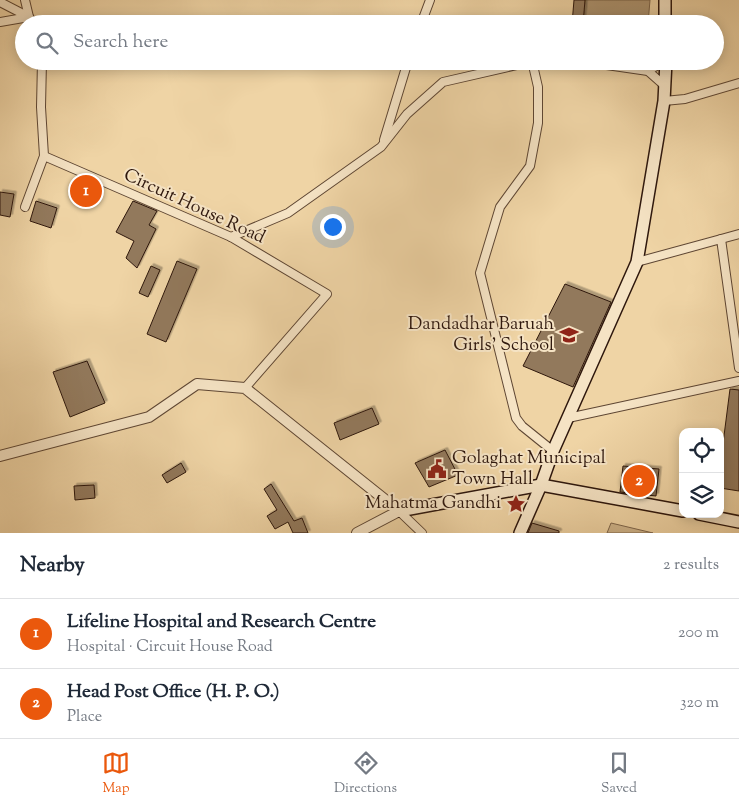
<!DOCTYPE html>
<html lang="en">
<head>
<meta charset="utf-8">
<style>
  body { margin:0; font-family:"Sorts Mill Goudy",serif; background:#f2f2f3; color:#1f2937 }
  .controls { position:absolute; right:15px; bottom:15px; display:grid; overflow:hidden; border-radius:10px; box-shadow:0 2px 12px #0003 }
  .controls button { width:45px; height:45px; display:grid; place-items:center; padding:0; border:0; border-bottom:1px solid #e0e1e3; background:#fff; color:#1f2937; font:25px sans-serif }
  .you { position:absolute; left:332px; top:226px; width:18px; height:18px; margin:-12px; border:4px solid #fff; border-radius:50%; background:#1a73e8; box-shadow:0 0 0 8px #1a73e833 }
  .badge { display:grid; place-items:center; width:32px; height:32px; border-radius:50%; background:#ea580c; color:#fff; font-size:16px; font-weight:700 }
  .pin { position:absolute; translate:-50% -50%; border:2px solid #fff; box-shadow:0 1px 5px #0006 }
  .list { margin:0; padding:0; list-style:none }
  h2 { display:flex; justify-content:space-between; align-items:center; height:65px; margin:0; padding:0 20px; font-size:21px }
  h2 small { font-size:16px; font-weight:400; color:#747a83 }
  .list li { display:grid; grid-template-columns:32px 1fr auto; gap:15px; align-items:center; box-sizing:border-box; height:70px; padding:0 20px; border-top:1px solid #e0e1e3 }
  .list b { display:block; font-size:19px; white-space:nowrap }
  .list p { margin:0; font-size:16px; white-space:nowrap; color:#747a83 }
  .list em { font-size:16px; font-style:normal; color:#747a83 }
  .icon { flex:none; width:28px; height:28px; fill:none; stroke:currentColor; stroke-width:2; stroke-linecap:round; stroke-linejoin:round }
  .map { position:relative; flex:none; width:739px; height:533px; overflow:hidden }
  .search { position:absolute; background:#fff; box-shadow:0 2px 12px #0003; left:15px; right:15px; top:15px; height:55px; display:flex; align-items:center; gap:12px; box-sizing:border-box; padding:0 18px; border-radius:28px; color:#747a83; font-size:19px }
  .sheet { height:205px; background:#fff }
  nav { display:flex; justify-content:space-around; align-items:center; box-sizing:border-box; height:70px; border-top:1px solid #e0e1e3; background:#fff; font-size:14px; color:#747a83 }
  nav a { display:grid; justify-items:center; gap:2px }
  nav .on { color:#ea580c }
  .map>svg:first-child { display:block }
  .green { fill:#ceb48b; stroke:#7e664c }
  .water { fill:#ad9471; stroke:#7a6249 }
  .building { fill:#92795c; stroke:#2e170d; filter:url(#shadow) }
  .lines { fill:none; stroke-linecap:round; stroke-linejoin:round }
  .minor-casing { stroke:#5e4633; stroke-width:10 }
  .tertiary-casing { stroke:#5e4633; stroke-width:12 }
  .secondary-casing { stroke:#2e170d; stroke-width:14 }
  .minor { stroke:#f5e3c4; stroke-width:8 }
  .tertiary { stroke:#f5e3c4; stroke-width:10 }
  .secondary { stroke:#f5e3c4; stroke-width:11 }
  .labels { text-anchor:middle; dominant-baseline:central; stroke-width:4; stroke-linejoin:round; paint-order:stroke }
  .street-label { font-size:18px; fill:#2e170d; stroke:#f5e3c4 }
  .poi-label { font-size:18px; fill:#2e170d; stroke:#f5e3c4; text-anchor:end }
</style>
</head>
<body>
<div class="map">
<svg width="739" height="533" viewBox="0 0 739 533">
  <defs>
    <filter id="shadow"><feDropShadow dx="2.5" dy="-2.5" stdDeviation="0" flood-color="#0004"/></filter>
  </defs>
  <rect width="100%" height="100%" fill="#efd4a5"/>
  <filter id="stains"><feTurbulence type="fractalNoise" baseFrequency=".004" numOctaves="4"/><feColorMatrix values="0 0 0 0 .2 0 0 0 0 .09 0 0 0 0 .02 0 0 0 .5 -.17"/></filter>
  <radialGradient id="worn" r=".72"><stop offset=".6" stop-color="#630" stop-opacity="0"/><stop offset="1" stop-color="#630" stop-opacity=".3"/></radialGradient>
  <path class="green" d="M611,523l42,10h-46z"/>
  <path class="water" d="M585,0h65l-2,24h-65z"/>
  <g class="building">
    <path d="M574,0h11l-2,24h-11z"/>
    <path d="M84,179l15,7 -12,19 -14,-8z"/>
    <path d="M0,192l14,2 -4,23 -10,-2z"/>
    <path d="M36,201l21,7 -6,20 -21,-7z"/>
    <path d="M133,201l24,10 -8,14 7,4 -19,39 -11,-10 8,-17 -18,-9z"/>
    <path d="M177,261l20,8 -31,73 -19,-8z"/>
    <path d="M151,266l9,4 -12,27 -9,-4z"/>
    <path d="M565,284l46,18 -38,85 -50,-21z"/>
    <path d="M87,361l18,42 -35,14 -17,-45z"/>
    <path d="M730,389l9,1v101l-19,-3v-21z"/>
    <path d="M372,408l7,16 -39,16 -6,-17z"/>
    <path d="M445,450l13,25 -29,12 -14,-24z"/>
    <path d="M181,463l5,9 -19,11 -5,-8z"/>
    <path d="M623,466l36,3 -3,27 -36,-4z"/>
    <path d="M271,484l23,37 8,-3 6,15h-15l-5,-11 -13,7 -8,-13 10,-6 -13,-21z"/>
    <path d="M94,485l1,13 -20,2 -1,-14z"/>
    <path d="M532,523l27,8v2h-31z"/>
  </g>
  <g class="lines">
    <g class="minor-casing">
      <g id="minor">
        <path d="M0,2l29,15 5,7"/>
        <path d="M0,22l29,-5 -4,-17"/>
        <path d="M421,24l9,-24"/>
        <path d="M42,61l-1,46 3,49 187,81 96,57 -82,94"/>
        <path d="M532,61l6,26v36l-8,43 -30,41 -20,66 36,145 6,8 31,25"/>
        <path d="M579,61l69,10 17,15"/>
        <path d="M648,71l16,-10"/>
        <path d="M664,101l21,-2 54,-16"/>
        <path d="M384,140l24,-79"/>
        <path d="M25,207l19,-51"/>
        <path d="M231,237l57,-24 93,-66 26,-33 36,-32 91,-21"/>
        <path d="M721,239l18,-5"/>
        <path d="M637,262l84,-23 18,129"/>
        <path d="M568,418l171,-37"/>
        <path d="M399,511l23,22"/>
      </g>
    </g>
    <g class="tertiary-casing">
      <path id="tertiary" d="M0,456l149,-39 48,-33 48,4 154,123 -42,22"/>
    </g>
    <g class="secondary-casing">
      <g id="secondary">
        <path d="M665,0v24"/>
        <path d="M399,511l142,-26 142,26"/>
        <path d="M699,514l40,8"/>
        <path d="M520,533l21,-48 12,-34 84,-189 27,-161 2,-40"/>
      </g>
    </g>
    <use href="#minor" class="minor"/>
    <use href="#tertiary" class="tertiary"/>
    <use href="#secondary" class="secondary"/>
  </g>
  <defs>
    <g id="school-bare" transform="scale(1.5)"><path d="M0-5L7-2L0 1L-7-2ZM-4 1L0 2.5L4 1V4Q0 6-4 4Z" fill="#8f2418" stroke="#f5e3c4" stroke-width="2.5" paint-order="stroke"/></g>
    <g id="civic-bare" transform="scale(1.5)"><path d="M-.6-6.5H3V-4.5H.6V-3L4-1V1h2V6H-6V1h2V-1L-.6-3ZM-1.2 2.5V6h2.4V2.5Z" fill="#8f2418" stroke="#f5e3c4" stroke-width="2.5" paint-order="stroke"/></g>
    <g id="sight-bare" transform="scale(1.5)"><path d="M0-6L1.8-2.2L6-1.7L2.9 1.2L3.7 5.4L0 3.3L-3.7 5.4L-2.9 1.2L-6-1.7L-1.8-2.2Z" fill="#8f2418" stroke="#f5e3c4" stroke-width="2.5" paint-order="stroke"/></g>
  </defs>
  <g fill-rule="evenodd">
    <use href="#school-bare" x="569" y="335"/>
    <use href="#civic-bare" x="437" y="469"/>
    <use href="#sight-bare" x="516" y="504"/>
  </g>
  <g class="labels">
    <g class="street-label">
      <text transform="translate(194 207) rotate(25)">Circuit House Road</text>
    </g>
    <g class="poi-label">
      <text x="554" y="325">Dandadhar Baruah<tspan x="554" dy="21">Girls' School</tspan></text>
      <text x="452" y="459" text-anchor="start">Golaghat Municipal<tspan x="452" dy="21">Town Hall</tspan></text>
      <text x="501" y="504">Mahatma Gandhi</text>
    </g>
  </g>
  <rect width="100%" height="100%" filter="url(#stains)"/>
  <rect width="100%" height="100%" fill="url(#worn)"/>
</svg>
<div class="controls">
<button><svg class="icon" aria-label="locate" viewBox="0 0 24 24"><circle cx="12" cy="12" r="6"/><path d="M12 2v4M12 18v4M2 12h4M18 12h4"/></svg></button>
<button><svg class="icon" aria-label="layers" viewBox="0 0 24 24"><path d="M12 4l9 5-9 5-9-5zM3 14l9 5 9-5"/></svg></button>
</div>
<div class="you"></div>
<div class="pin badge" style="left:86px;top:191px">1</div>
<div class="pin badge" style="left:639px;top:481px">2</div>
<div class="search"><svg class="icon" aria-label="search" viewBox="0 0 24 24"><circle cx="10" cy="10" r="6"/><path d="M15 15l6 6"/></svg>Search here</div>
</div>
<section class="sheet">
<h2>Nearby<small>2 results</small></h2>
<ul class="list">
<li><span class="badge">1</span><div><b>Lifeline Hospital and Research Centre</b><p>Hospital · Circuit House Road</p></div><em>200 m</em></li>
<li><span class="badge">2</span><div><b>Head Post Office (H. P. O.)</b><p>Place</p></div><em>320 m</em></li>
</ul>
</section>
<nav>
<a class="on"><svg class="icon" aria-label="map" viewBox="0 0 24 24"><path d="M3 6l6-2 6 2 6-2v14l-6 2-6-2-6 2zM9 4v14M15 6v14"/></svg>Map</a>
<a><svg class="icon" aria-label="directions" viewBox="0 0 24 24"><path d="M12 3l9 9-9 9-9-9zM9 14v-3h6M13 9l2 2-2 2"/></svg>Directions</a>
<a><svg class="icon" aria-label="saved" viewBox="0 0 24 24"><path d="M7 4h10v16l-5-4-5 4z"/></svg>Saved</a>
</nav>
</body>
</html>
